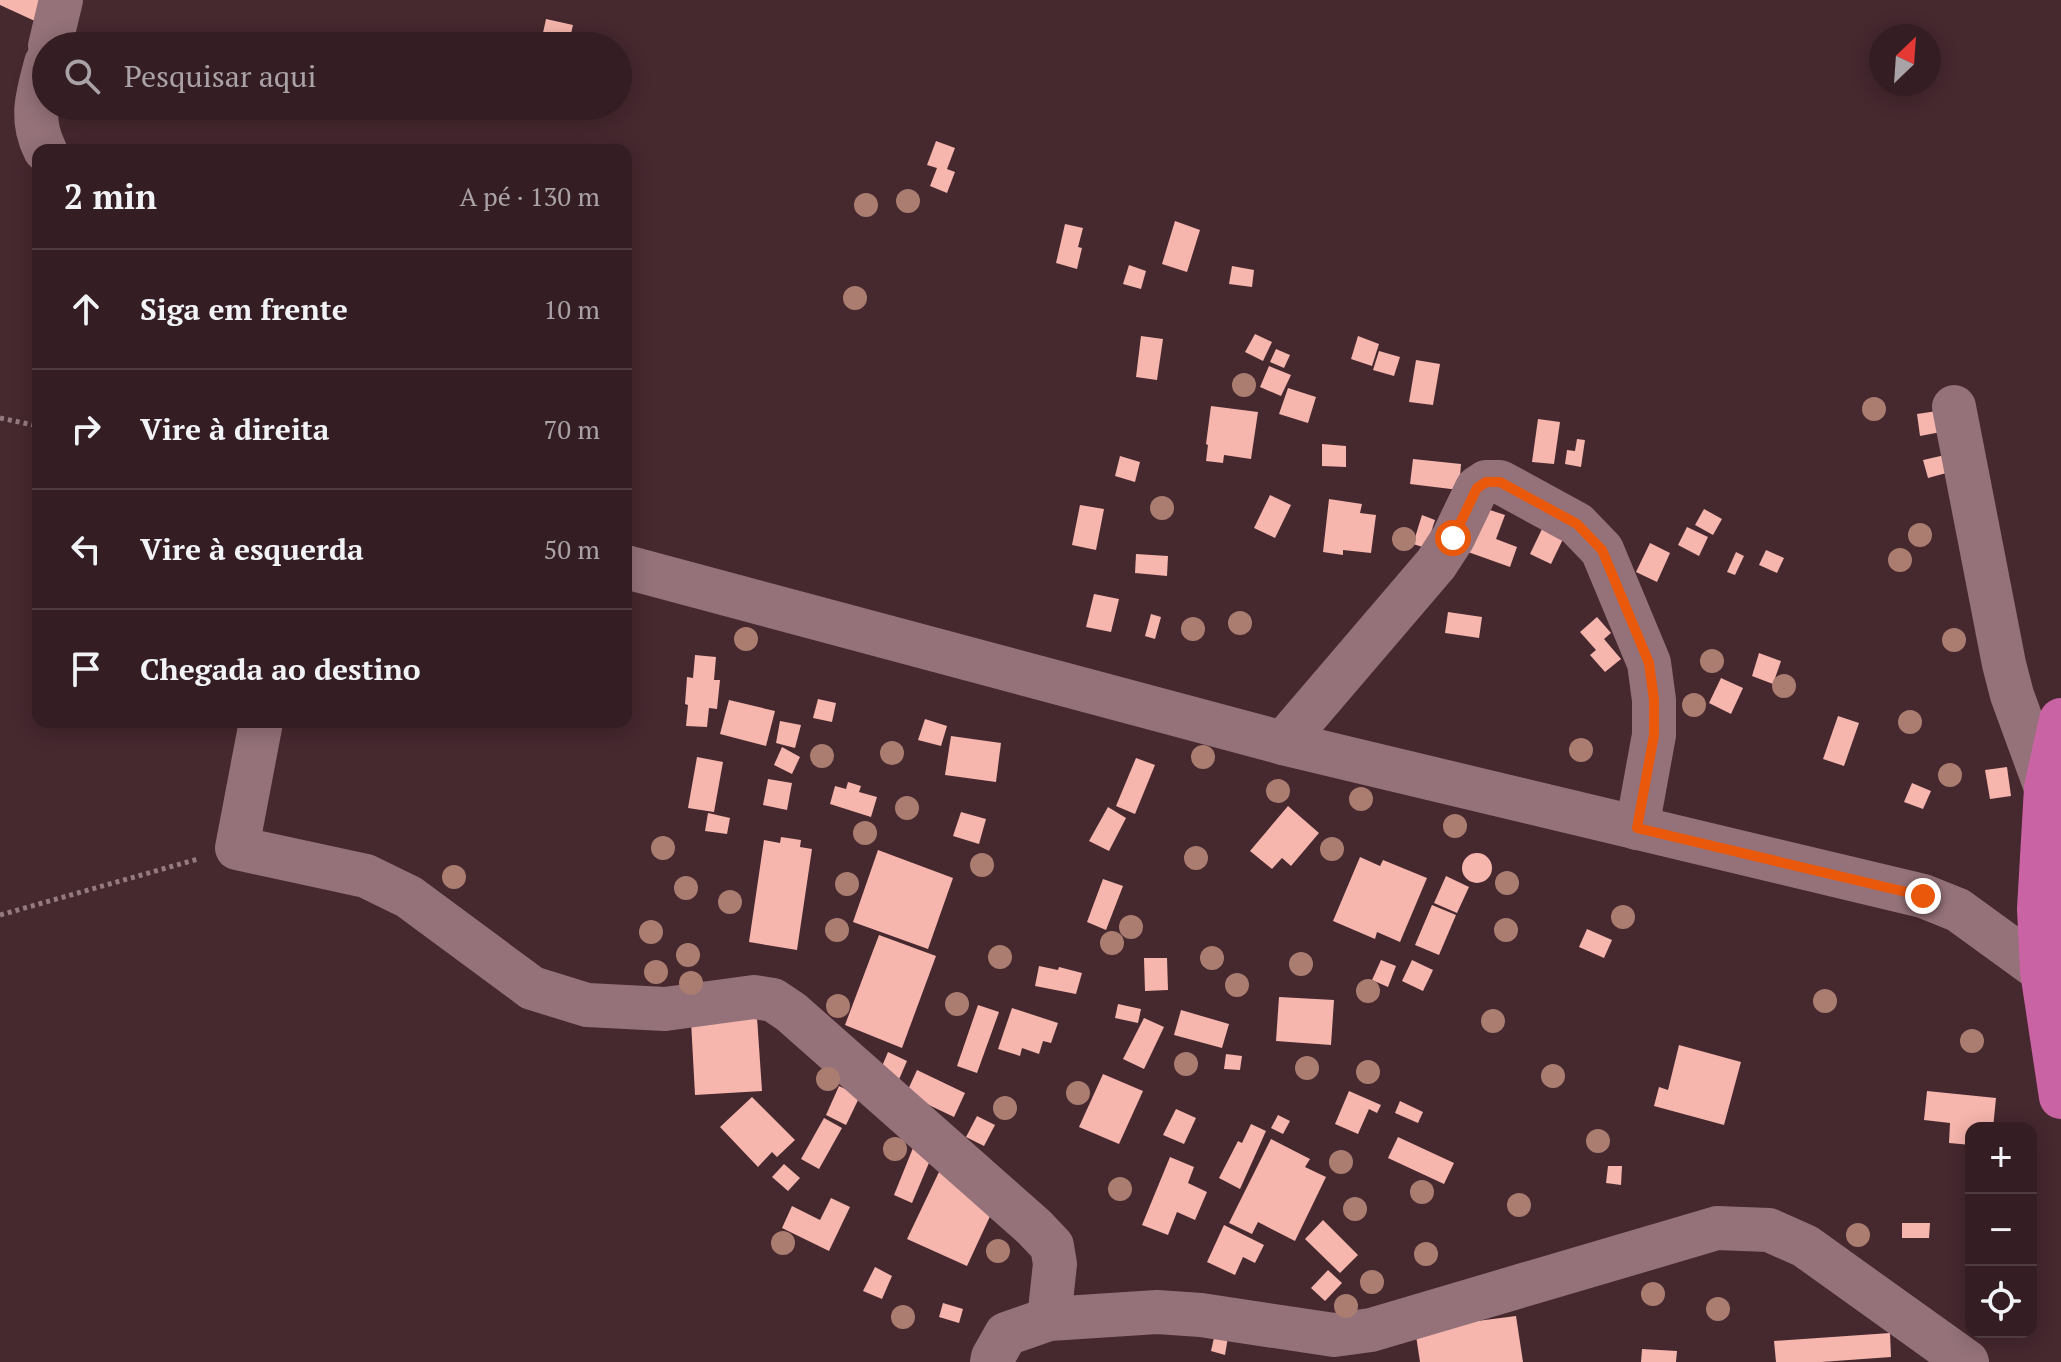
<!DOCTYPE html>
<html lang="pt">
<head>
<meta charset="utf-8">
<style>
  body { margin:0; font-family:"PT Serif",serif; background:#3f2b30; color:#f1f3f6 }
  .controls { position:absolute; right:24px; bottom:24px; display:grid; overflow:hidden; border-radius:16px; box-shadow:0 4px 20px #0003 }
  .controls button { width:72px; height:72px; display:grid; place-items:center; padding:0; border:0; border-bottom:2px solid #4e3c41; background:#341e23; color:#f1f3f6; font:40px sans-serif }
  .compass { position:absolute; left:1869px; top:24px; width:72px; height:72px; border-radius:50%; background:#341e23; box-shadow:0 4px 20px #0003; rotate:25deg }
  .stop { position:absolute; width:24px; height:24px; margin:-18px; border:6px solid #ea580c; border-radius:50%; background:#fff }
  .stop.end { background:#ea580c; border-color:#fff; box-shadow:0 2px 8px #0008 }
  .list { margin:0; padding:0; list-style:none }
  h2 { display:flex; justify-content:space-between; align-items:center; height:104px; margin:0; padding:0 32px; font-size:34px }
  h2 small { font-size:26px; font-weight:400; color:#a9a2a6 }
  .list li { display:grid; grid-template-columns:52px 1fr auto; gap:24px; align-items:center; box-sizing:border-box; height:120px; padding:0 32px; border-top:2px solid #4e3c41 }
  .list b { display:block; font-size:30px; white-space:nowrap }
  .list em { font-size:26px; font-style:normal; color:#a9a2a6 }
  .icon { flex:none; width:44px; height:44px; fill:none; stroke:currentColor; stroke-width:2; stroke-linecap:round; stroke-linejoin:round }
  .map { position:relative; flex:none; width:2061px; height:1362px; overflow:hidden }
  .search { position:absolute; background:#341e23; box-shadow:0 4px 20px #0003; left:32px; top:32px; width:600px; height:88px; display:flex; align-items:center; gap:20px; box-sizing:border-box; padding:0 28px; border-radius:44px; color:#a9a2a6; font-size:30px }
  .panel { position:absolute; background:#341e23; box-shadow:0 4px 20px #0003; left:32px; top:144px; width:600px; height:584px; border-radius:16px }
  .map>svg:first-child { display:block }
  .building { fill:#f6b5ad }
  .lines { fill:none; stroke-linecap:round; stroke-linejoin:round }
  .path { stroke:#947b80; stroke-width:5; stroke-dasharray:4 4; stroke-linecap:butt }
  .minor { stroke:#957279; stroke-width:44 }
  .highway { stroke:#ca63a4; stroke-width:44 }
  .tree { fill:#aa7d70 }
  .route { stroke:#ea580c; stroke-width:10 }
</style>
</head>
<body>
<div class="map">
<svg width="2061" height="1362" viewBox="0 0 2061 1362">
  <rect width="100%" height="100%" fill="#46282f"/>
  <g class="building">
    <path d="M0,0h45l-8,22 -37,-17z"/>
    <path d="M546,19l27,6 -5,21 -27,-4z"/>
    <path d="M936,141l19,7 -8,21 8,3 -8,21 -17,-7 7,-18 -10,-3z"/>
    <path d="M1175,221l25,9 -13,42 -25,-8z"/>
    <path d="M1065,224l18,4 -5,19 4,1 -5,21 -21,-6z"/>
    <path d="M1129,265l17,6 -5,18 -18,-5z"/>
    <path d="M1232,266l22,4 -2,17 -23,-3z"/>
    <path d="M1255,334l17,8 -9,19 -18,-9z"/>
    <path d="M1141,336l22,3 -6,41 -21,-3z"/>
    <path d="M1358,336l21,8 -7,22 -21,-7z"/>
    <path d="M1276,349l14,6 -6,13 -14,-6z"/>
    <path d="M1379,351l21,6 -6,19 -21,-6z"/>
    <path d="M1416,360l24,4 -7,41 -24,-3z"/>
    <path d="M1269,366l22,9 -10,21 -21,-9z"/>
    <path d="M1288,388l28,9 -8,26 -29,-9z"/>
    <path d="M1211,406l47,6 -7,47 -27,-4 -1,8 -17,-2 2,-16 -2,-1z"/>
    <path d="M1937,411l4,21 -21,4 -3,-22z"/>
    <path d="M1538,419l22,3 -6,42 -22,-2z"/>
    <path d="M1577,439l8,1 -4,27 -16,-3 2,-14 8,1z"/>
    <path d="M1322,444l24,2v21l-24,-1z"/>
    <path d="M1945,455l5,17 -22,6 -5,-18z"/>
    <path d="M1120,456l20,6 -5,20 -20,-6z"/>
    <path d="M1413,459l48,5 -2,26 -49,-6z"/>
    <path d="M1270,495l21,10 -16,33 -21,-10z"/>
    <path d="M1329,499l33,5 -2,9 16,2 -5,38 -28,-3v5l-20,-3z"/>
    <path d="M1080,505l24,4 -8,41 -24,-5z"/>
    <path d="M1484,508l21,7 -9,24 21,8 -7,20 -42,-15z"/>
    <path d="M1704,509l18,10 -9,16 -18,-10z"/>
    <path d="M1422,515l13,5 -9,28 -13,-4z"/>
    <path d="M1687,527l21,10 -9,19 -21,-11z"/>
    <path d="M1542,529l21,10 -12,25 -21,-10z"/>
    <path d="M1650,543l20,10 -13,29 -21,-10z"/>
    <path d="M1766,550l18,8 -7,15 -18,-8z"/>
    <path d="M1736,552l8,4 -9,19 -8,-3z"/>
    <path d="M1136,554l32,2 -1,20 -32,-3z"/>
    <path d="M1094,594l25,5 -8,33 -25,-5z"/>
    <path d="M1448,612l34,5 -3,21 -34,-5z"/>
    <path d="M1151,614l10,3 -6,22 -10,-3z"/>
    <path d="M1597,617l14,16 -7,6 17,20 -16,13 -15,-17 6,-5 -16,-18z"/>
    <path d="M1759,653l22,8 -8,23 -21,-8z"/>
    <path d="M695,655l21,2 -2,23h6l-3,29 -8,-1 -2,19 -21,-1 2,-21 -3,-1 2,-27 6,1z"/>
    <path d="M1721,678l22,10 -12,26 -22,-11z"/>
    <path d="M818,699l18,4 -4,19 -19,-4z"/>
    <path d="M729,700l46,11 -9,35 -46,-12z"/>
    <path d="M1838,716l21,7 -15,43 -21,-7z"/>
    <path d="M925,719l22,7 -6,20 -23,-6z"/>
    <path d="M780,721l21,4 -6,23 -19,-5z"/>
    <path d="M951,736l50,7 -5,39 -51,-7z"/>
    <path d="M782,747l18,10 -8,17 -18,-9z"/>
    <path d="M697,757l26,5 -9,50 -26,-4z"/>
    <path d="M1136,758l19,7 -20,49 -19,-8z"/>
    <path d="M2007,767l4,29 -21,3 -5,-29z"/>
    <path d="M768,779l24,4 -5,27 -24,-5z"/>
    <path d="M848,782l13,4 -2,6 18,5 -6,20 -41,-13 5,-18 11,3z"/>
    <path d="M1912,783l19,8 -8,18 -19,-7z"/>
    <path d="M1288,806l31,27 -28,33 -9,-8 -10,11 -22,-18z"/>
    <path d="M1108,807l18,11 -17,33 -20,-10z"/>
    <path d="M961,812l25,7 -7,25 -26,-8z"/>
    <path d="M708,813l22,5 -3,16 -22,-3z"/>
    <path d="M781,837l20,3 -1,7 12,2 -15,101 -48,-8 15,-102 16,3z"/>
    <path d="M878,850l75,28 -25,71 -75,-27z"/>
    <circle cx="1477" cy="868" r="15"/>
    <path d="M1360,857l20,9 3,-6 44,18 -27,64 -23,-10 -2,7 -42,-18z"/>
    <path d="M1446,876l23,11 -12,26 -23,-10z"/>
    <path d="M1103,879l20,7 -17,44 -19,-8z"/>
    <path d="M1432,905l24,10 -17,40 -24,-10z"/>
    <path d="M1587,929l25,11 -8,18 -25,-11z"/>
    <path d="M879,935l57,21 -34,92 -57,-23z"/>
    <path d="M1144,958h23l1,32 -23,1z"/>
    <path d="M1381,960l15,6 -8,21 -16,-7z"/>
    <path d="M1412,960l21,10 -10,21 -21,-10z"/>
    <path d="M1039,966l19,4 1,-3 23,6 -6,21 -41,-8z"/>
    <path d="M1279,997l55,3 -3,45 -55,-4z"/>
    <path d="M1118,1004l23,5 -3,14 -23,-5z"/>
    <path d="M978,1005l21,7 -22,61 -20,-7z"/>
    <path d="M1012,1008l46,15 -7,20 -8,-2 -4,13 -17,-6 -2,8 -22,-7z"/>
    <path d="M1181,1010l48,14 -7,24 -48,-13z"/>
    <path d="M757,1017l5,74 -67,4 -4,-74z"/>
    <path d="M1144,1018l20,9 -20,42 -21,-10z"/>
    <path d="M1679,1045l62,17 -17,63 -70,-19 5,-19 9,3z"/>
    <path d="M888,1052l19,9 -10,23 -19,-8z"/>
    <path d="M1226,1054l16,2 -2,14 -16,-1z"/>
    <path d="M917,1070l48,23 -11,24 -48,-23z"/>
    <path d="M1103,1074l40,17 -24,53 -40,-17z"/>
    <path d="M839,1086l21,10 -14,29 -20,-10z"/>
    <path d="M1349,1091l32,14 -4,8 -8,-4 -11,25 -23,-10z"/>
    <path d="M1927,1091l69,7 -3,30h-22v17l-22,-2 1,-20 -26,-3z"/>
    <path d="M752,1097l43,43 -18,17 -5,-5 -14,15 -38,-40z"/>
    <path d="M1400,1101l23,11 -5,11 -23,-10z"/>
    <path d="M1176,1109l20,9 -12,26 -21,-9z"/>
    <path d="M1278,1115l12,6 -7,13 -12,-6z"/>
    <path d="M977,1116l18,9 -11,21 -18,-9z"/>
    <path d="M824,1118l18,10 -23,41 -18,-10z"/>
    <path d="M1251,1124l15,7 -26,58 -21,-11 19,-37 4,2z"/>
    <path d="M1398,1137l56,26 -10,21 -56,-26z"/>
    <path d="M1271,1139l39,20 -5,8 21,10 -31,64 -37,-19 -6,12 -23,-11z"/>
    <path d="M915,1143l19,8 -22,52 -18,-8z"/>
    <path d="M1170,1157l24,10 -6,16 19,9 -12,28 -18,-8 -9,23 -26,-10z"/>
    <path d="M784,1164l16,14 -12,13 -16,-14z"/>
    <path d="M1608,1166h14l-1,19 -15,-2z"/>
    <path d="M939,1172l59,27 -31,67 -60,-27z"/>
    <path d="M831,1198l19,9 -21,44 -47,-23 10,-22 28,14z"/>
    <path d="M1323,1220l35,35 -18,18 -35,-34z"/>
    <path d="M1902,1223h28l-1,15h-27z"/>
    <path d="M1224,1225l40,20 -9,18 -12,-6 -8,18 -28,-13z"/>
    <path d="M875,1267l17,9 -10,23 -19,-8z"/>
    <path d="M1328,1270l14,13 -17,18 -14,-13z"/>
    <path d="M943,1303l20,6 -4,14 -20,-6z"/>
    <path d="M1516,1316l7,46h-103l-5,-33z"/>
    <path d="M1216,1329l13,2 -4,24 -14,-4z"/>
    <path d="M1890,1333l1,24 -70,5h-45l-2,-21z"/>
    <path d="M1642,1349l35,2 -1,11h-35z"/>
  </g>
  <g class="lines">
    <g class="path">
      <path d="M0,418l38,8"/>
      <path d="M0,915l198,-56"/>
    </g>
    <g class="minor">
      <path d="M50,46l11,-46"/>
      <path d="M45,150c-16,-32 -7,-55 1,-87"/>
      <path d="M1954,407l50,257 8,31 34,93 15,8"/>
      <path d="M626,567l657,176 640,153 35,14 84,61"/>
      <path d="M261,722l-24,126 129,28 43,21 123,91 55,17 78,4 89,-12 19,3 18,12 243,215 18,19 3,18 -6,55"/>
      <path d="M1283,743l153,-179 17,-26 24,-50 9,-6h14l77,42 25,26 47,113 5,37v35l-17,93"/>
      <path d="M992,1362l1,-5 13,-23 43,-15 108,-7 44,3 133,20 37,-5 346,-102 52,2 36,16 162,116"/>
    </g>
    <path class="highway" d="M2061,720l-15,68 -7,121 3,62 19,126"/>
  </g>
  <g class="tree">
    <circle cx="908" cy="201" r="12"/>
    <circle cx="866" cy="205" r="12"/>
    <circle cx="855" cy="298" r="12"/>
    <circle cx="1244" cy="385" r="12"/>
    <circle cx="1874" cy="409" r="12"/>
    <circle cx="1162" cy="508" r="12"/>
    <circle cx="1920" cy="535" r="12"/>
    <circle cx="1404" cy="539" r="12"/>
    <circle cx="1900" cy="560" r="12"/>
    <circle cx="1240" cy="623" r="12"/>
    <circle cx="1193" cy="629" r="12"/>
    <circle cx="746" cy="639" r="12"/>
    <circle cx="1954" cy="640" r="12"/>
    <circle cx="1712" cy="661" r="12"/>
    <circle cx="1784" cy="686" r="12"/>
    <circle cx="1694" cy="705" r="12"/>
    <circle cx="1910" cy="722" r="12"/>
    <circle cx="1581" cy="750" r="12"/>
    <circle cx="892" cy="753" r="12"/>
    <circle cx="822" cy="756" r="12"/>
    <circle cx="1203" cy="757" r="12"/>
    <circle cx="1950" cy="775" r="12"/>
    <circle cx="1278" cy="791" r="12"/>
    <circle cx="1361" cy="799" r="12"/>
    <circle cx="907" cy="808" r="12"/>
    <circle cx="1455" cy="826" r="12"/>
    <circle cx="865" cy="833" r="12"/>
    <circle cx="663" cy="848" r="12"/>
    <circle cx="1332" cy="849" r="12"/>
    <circle cx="1196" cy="858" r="12"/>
    <circle cx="982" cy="865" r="12"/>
    <circle cx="454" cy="877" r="12"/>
    <circle cx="1507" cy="883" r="12"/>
    <circle cx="847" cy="884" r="12"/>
    <circle cx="686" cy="888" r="12"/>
    <circle cx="730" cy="902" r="12"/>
    <circle cx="1623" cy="917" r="12"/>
    <circle cx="1131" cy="927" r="12"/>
    <circle cx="837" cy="930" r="12"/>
    <circle cx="1506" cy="930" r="12"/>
    <circle cx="651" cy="932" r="12"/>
    <circle cx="1112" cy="943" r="12"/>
    <circle cx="688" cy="955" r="12"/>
    <circle cx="1000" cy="957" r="12"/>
    <circle cx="1212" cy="958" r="12"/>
    <circle cx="1301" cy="964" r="12"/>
    <circle cx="656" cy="972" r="12"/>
    <circle cx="691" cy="983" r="12"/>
    <circle cx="1237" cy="985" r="12"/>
    <circle cx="1368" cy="991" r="12"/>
    <circle cx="1825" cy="1001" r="12"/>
    <circle cx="957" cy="1004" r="12"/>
    <circle cx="838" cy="1006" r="12"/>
    <circle cx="1493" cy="1021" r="12"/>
    <circle cx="1972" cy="1041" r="12"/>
    <circle cx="1186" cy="1064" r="12"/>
    <circle cx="1307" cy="1068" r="12"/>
    <circle cx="1368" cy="1072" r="12"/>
    <circle cx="1553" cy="1076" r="12"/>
    <circle cx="828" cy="1079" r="12"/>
    <circle cx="1078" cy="1093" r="12"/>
    <circle cx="1005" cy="1108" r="12"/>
    <circle cx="1598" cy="1141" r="12"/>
    <circle cx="895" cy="1149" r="12"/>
    <circle cx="1341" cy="1162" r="12"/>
    <circle cx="1120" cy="1189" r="12"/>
    <circle cx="1422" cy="1192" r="12"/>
    <circle cx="1519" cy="1205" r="12"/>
    <circle cx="1355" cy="1209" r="12"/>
    <circle cx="1858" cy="1235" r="12"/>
    <circle cx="783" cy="1243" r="12"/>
    <circle cx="998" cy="1251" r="12"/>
    <circle cx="1426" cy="1254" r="12"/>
    <circle cx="1372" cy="1282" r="12"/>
    <circle cx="1653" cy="1294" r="12"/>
    <circle cx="1346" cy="1306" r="12"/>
    <circle cx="1718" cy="1309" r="12"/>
    <circle cx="903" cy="1317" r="12"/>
  </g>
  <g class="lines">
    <path class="route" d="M1453,538l24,-50 9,-6h14l77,42 25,26 47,113 5,37v35l-17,93 286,68"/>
  </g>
</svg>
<div class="controls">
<button>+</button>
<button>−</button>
<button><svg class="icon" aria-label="locate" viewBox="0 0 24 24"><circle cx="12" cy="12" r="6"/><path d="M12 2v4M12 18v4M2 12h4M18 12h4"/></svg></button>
</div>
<svg class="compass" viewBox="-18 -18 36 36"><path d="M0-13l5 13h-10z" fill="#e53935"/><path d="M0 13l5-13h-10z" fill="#a9a2a6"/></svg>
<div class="stop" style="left:1453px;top:538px"></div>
<div class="stop end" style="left:1923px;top:896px"></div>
<div class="search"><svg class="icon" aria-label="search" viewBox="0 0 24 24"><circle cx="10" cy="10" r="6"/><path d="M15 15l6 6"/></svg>Pesquisar aqui</div>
<section class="panel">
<h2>2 min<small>A pé · 130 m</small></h2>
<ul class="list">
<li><svg class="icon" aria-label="ahead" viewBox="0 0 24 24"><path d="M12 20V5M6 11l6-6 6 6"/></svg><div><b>Siga em frente</b></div><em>10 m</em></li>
<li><svg class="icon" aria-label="right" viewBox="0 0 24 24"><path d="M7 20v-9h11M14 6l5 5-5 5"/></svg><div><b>Vire à direita</b></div><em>70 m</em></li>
<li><svg class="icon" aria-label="left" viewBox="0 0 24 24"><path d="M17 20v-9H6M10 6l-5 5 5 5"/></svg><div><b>Vire à esquerda</b></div><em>50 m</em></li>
<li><svg class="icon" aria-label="arrive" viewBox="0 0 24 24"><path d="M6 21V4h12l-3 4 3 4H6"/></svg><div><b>Chegada ao destino</b></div></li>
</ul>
</section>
</div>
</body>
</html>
